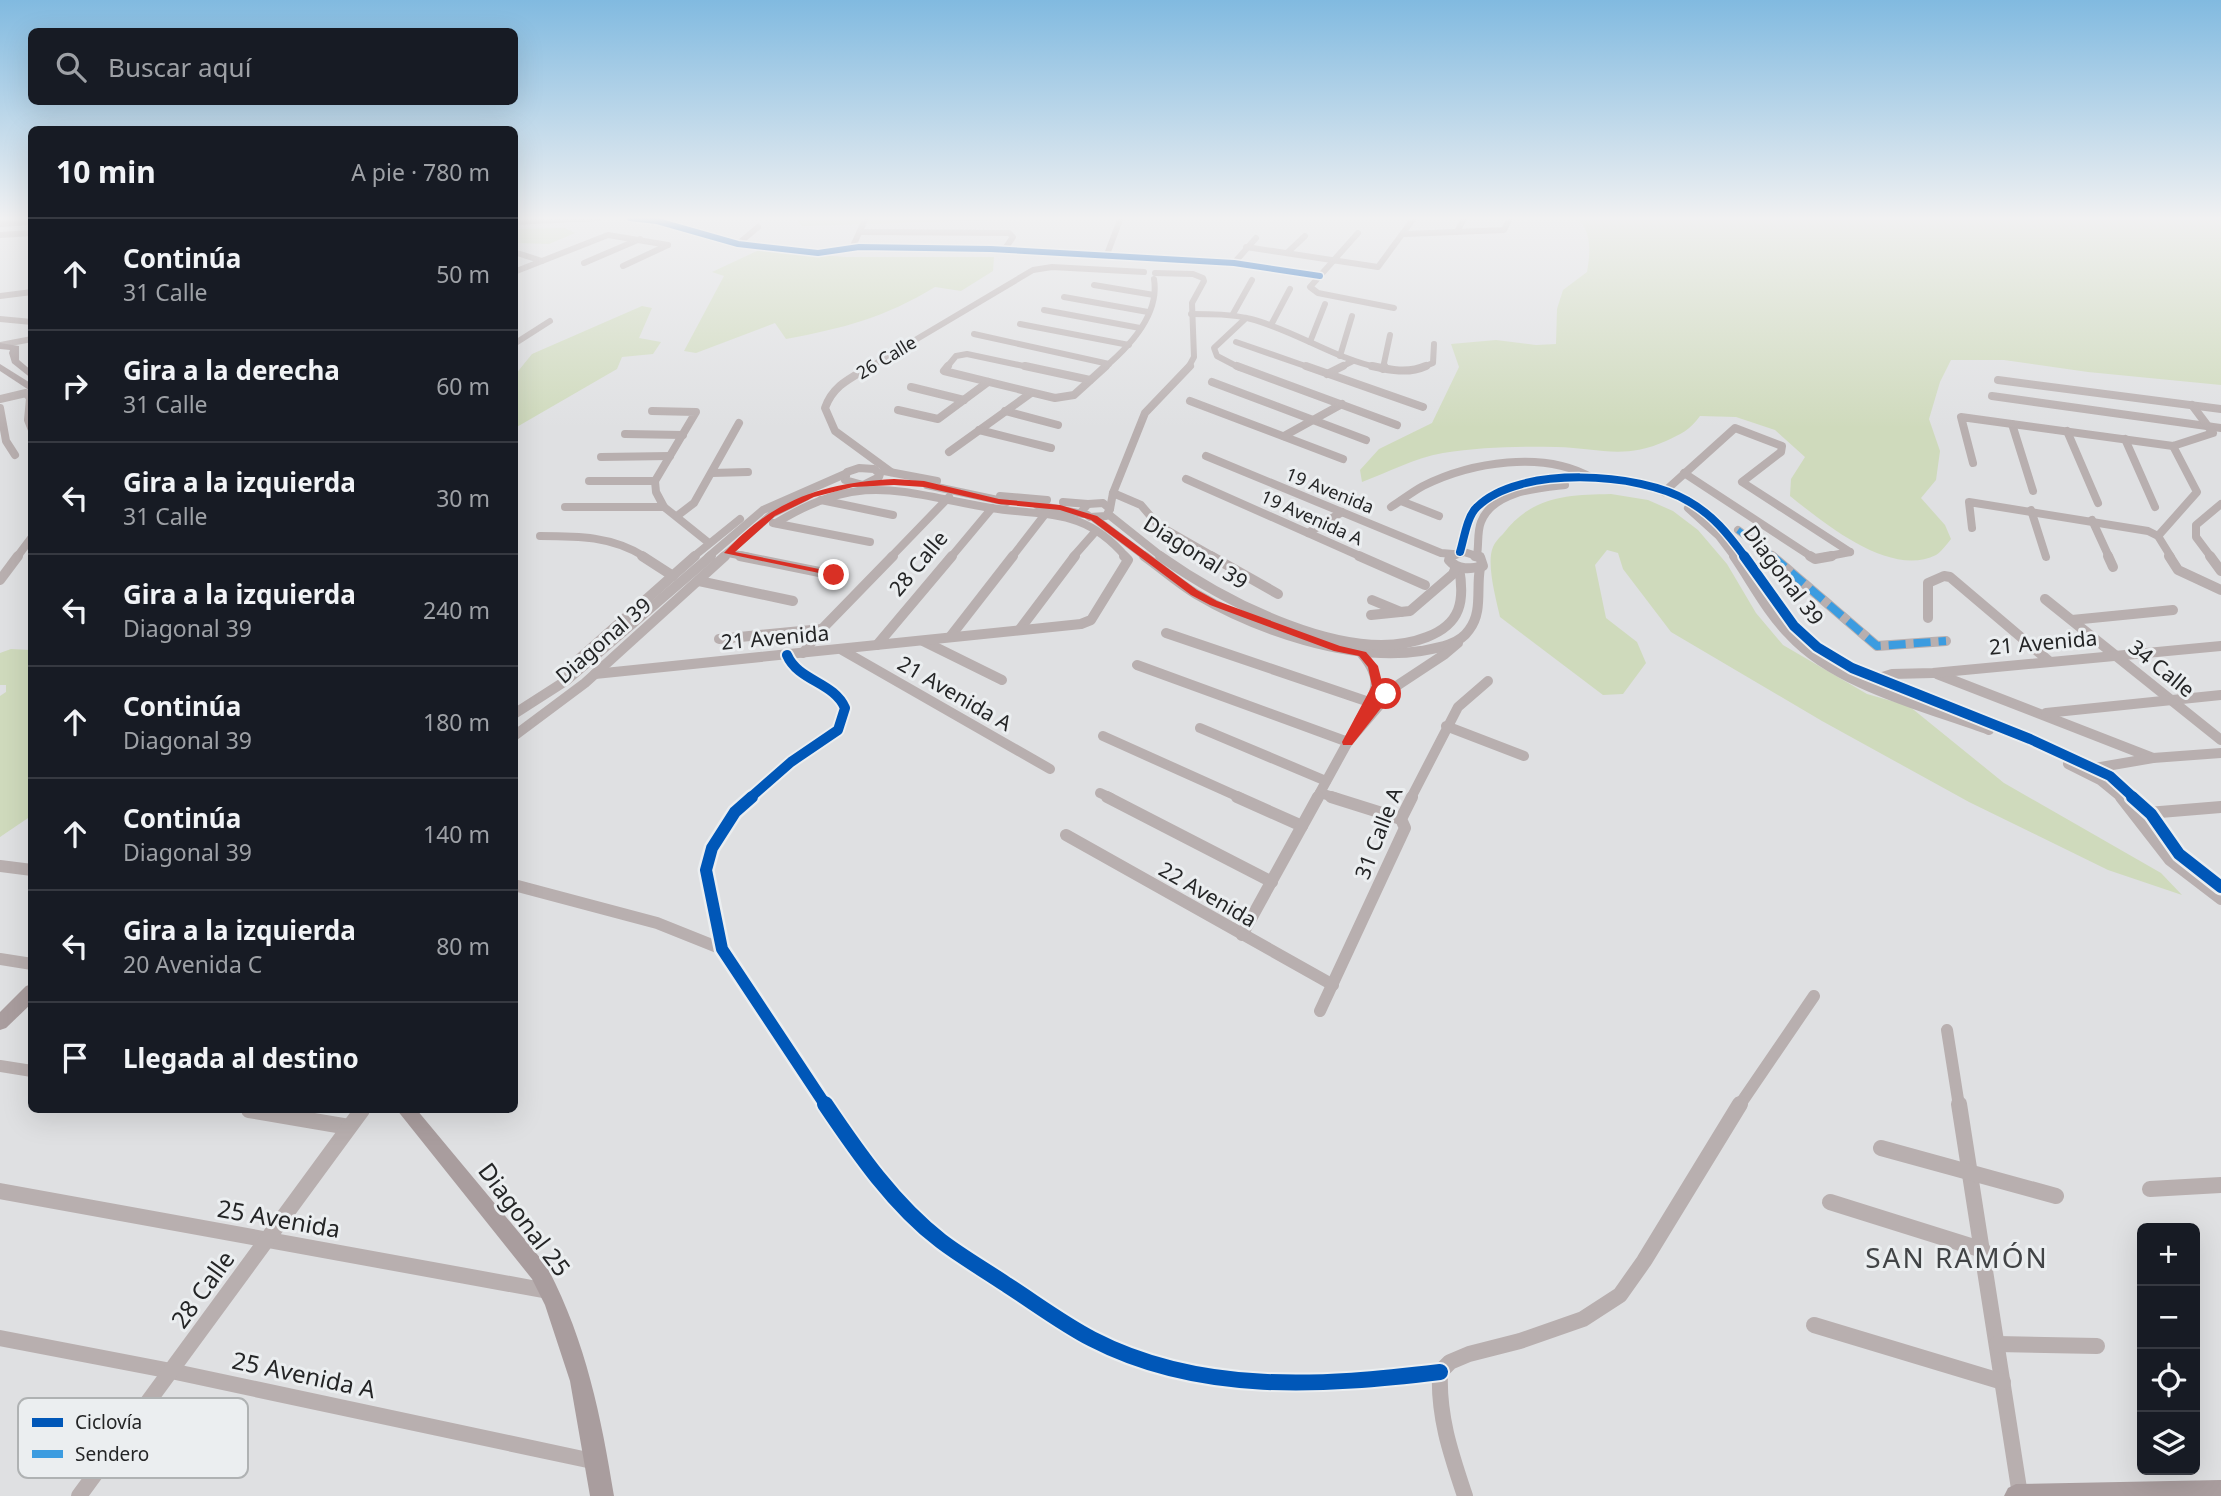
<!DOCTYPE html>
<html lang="es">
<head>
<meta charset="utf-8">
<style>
  body { margin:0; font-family:"Noto Sans",sans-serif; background:#20242c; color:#f1f3f6 }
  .controls { position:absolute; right:21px; bottom:21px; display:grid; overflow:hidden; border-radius:10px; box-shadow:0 7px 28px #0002 }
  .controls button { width:63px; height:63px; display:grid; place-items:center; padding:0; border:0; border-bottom:2px solid #363941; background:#171b24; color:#f1f3f6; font:35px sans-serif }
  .stop { position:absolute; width:21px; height:21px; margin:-16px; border:5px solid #d93025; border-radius:50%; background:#fff }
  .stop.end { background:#d93025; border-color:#fff; box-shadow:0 2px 7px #0008 }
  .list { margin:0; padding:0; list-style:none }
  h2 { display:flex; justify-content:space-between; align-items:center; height:91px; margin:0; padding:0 28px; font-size:30px }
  h2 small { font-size:23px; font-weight:400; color:#9ea1a6 }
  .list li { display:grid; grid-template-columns:46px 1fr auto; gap:21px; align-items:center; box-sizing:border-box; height:112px; padding:0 28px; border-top:2px solid #363941 }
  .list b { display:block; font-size:26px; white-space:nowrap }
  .list p { margin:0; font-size:23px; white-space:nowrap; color:#9ea1a6 }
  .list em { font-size:23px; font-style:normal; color:#9ea1a6 }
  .icon { flex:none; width:38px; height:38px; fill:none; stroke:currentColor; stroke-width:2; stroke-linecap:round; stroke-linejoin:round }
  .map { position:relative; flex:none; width:2221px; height:1496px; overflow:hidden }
  .search { position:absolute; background:#171b24; box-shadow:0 7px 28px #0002; left:28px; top:28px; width:490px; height:77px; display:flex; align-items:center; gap:18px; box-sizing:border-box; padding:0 24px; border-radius:10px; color:#9ea1a6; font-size:26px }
  .panel { position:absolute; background:#171b24; box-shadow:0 7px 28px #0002; left:28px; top:126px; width:490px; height:987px; border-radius:10px }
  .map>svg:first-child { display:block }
  .green { fill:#cfdabc }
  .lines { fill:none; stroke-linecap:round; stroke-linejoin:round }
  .minor-far4 { stroke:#b8afaf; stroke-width:6 }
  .minor-far3 { stroke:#b8afaf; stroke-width:8 }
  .minor-far2 { stroke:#b8afaf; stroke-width:10 }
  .minor-far1 { stroke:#b8afaf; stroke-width:12 }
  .minor { stroke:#b8afaf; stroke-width:16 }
  .major { fill:#a99d9e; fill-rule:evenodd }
  .quiet-far1 { stroke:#3c9ce0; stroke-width:6; stroke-dasharray:13 6; stroke-linecap:butt }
  .quiet { stroke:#3c9ce0; stroke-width:8; stroke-dasharray:17 8; stroke-linecap:butt }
  .cycleway-far4-casing { stroke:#ebeef0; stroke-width:9 }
  .cycleway-far3-casing { stroke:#ebeef0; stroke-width:11 }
  .cycleway-far2-casing { stroke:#ebeef0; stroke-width:14 }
  .cycleway-far1-casing { stroke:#ebeef0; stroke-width:17 }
  .cycleway-casing { stroke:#ebeef0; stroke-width:20 }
  .cycleway-far4 { stroke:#0057b8; stroke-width:6 }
  .cycleway-far3 { stroke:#0057b8; stroke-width:8 }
  .cycleway-far2 { stroke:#0057b8; stroke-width:10 }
  .cycleway-far1 { stroke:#0057b8; stroke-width:12 }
  .cycleway { stroke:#0057b8; stroke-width:16 }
  .route { fill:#d93025 }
  .labels { text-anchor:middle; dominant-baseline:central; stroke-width:6; stroke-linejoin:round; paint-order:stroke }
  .far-street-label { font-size:18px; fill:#242526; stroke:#ebeef0 }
  .street-label { font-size:21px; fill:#242526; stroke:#ebeef0 }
  .near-street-label { font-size:24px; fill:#242526; stroke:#ebeef0 }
  .near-neighbourhood-label { font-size:28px; letter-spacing:2px; fill:#424446; stroke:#ebeef0 }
  .key { fill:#ebeef0; stroke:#afb2b3; stroke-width:2 }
  .key-label { font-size:19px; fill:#242526 }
</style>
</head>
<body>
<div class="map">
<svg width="2221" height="1496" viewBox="0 0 2221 1496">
  <rect width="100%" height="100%" fill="#dfe0e2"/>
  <g class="green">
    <path d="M795,218h261l-254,8z"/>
    <path d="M1576,218h645v167l-133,-13 -84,-12h-53l-11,22 -11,37 11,32 -4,29 -15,18 24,27 6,14c-4,5 -10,13 -15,16 -46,23 -112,-32 -146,-59l1,-17 14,-22 -30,-27 -39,-13 -36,-1c-10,14 -19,18 -34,25 -43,19 -67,7 -110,6 -38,-1 -76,0 -113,6 -29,5 -54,19 -81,29l-2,-12 19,-21 53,-26 27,-56 -8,-23 45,-4 40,5 20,-1 1,-35 6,-19 24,-18c3,-18 6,-41 -11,-54z"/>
    <path d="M565,228l10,5 -26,11 -34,-1v-14z"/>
    <path d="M759,250l86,7h149l-1,14 -32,20 -26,-4c-51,31 -91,41 -149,52l-11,-16 -79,30 -12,-2 40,-75 -12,-4z"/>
    <path d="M642,306l10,2 -13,30 22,4 -8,12 -31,3 -5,12 -102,59v-53l17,-21z"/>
    <path d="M1611,494l37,6 25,11 25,19 29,34 29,49 27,32 84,49 42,12 95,77 157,90 21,22 -74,-25 -139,-68 -147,-81 -151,-89 -48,-63 -5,-16 -11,-3 -12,15 11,53 31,24 9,21 -23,31 -20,1 -103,-78c-4,-18 -14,-54 -7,-70 2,-5 7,-10 10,-13 29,-38 63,-39 108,-40z"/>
    <path d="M11,649l20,1v166l-31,21v-141l6,-4v-7h-6v-32z"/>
  </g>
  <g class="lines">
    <g class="minor-far4">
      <path d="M630,218l27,3 81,23 80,9 41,-6 132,2 243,14 86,13"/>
      <path d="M514,222l85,-4"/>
      <path d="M0,224l32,-2"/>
      <path d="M861,232l148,1 4,4 -9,13"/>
      <path d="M1457,232l7,-14"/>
      <path d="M1358,233l-48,54 8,6 76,15"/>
      <path d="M1405,234l99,-4 6,-12"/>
      <path d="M0,235l32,-2"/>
      <path d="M738,244l20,-17"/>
      <path d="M1246,247l132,20 36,-49"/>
      <path d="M852,248l14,-30"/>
      <path d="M514,252l28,9"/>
      <path d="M1287,253l18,-17"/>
      <path d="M1106,257l14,-37"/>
      <path d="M584,263l56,-24"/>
      <path d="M1234,263l22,-25"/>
      <path d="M623,266l45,-21"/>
      <path d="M514,272l94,-37 60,10"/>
      <path d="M1155,273l38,1 10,4 1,3 -12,22 2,54 -6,11"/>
      <path d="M1094,285l60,10"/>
      <path d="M0,296l32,-4"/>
      <path d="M1064,297l84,15"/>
      <path d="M1044,310l96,18"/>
      <path d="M1191,314c20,0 41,0 60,5 45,12 84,40 129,49"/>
      <path d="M1233,314l19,-34"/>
      <path d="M0,319l32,3"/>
      <path d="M1020,324l109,21"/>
      <path d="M1271,325l19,-36"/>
      <path d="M974,334l135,30"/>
      <path d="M1236,342l75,26"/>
      <path d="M1310,342l15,-38"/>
      <path d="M514,344l36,-23"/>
      <path d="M0,345l32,-6"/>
      <path d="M1340,356l12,-40"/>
      <path d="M868,368l165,-98 19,-3 92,5"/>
      <path d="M946,368l10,-12 11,-2 66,14"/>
      <path d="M1104,368c25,-21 56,-53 50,-89"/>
      <path d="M1240,368l-23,-12 -3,-8 32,-30"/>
      <path d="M1339,368l14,-7"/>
      <path d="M1383,368l7,-33"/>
      <path d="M1421,368l12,-5 1,-19"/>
    </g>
    <g class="minor-far3">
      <path d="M871,366c-20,12 -38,19 -46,42l10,23 56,41"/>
      <path d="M948,366l-4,5 111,27 19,-3 32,-29"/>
      <path d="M1025,366l65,14"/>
      <path d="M1237,366l160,59"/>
      <path d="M1306,366l117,41"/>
      <path d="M1372,366c18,4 36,8 54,0"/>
      <path d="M1383,369l1,-3"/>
      <path d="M1327,374l16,-8"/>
      <path d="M1998,380l223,29"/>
      <path d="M1212,382l154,58"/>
      <path d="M911,387l53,13"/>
      <path d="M1992,396l229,32"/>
      <path d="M0,399l26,-6 4,5 -2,22 4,10"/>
      <path d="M1190,401l153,58"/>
      <path d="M0,408l6,33 9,14"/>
      <path d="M898,410l40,9 50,-37"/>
      <path d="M652,411l44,1 -41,69 1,11 8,15"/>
      <path d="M1005,411l53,14"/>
      <path d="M2012,424l21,67"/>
      <path d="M979,430l72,18"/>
      <path d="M2067,431l31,72"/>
      <path d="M625,434l58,1"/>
      <path d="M1284,436l58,-32"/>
      <path d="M2125,439l30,68"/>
      <path d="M949,452l82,-59"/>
      <path d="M1206,456l235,97 12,1"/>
      <path d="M601,457l69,-1"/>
      <path d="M1973,463l-12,-46 212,29 40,-13 -21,-28"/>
      <path d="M859,468l15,1 6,5 -1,3 -16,8 -18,-5 2,-8z"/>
      <path d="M884,471l53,10"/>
      <path d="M712,473l36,-1"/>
      <path d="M1684,473l128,84"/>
      <path d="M1186,479l176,78"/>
      <path d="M589,481h66"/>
      <path d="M927,485l80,17"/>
      <path d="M1664,492l71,-64 47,18 -1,6 -39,30 108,70"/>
      <path d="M1113,493l28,12 17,20 56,32"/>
      <path d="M1000,496l47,4"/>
      <path d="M821,500l72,15"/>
      <path d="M1401,501l38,15"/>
      <path d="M1063,502l25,2"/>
      <path d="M1103,503l7,6 -4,7 -16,1 -8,-6 6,-7z"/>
      <path d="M1037,505l46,9"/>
      <path d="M565,507h99l45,36"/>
      <path d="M1391,507c11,-7 21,-15 32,-21 48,-24 121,-36 169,-8"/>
      <path d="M1688,508l31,28 16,21"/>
      <path d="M1110,509l3,-16 32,-80 45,-47"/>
      <path d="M2031,510l15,47"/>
      <path d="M1108,514l54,43"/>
      <path d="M677,516l17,-13 45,-80"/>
      <path d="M1094,518l52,39"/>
      <path d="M2092,520l17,37"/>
      <path d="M773,523l97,19"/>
      <path d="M776,523c86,-53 125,-30 215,-15 57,9 92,-1 135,49"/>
      <path d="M1972,528l-3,-26 179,29 10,5 13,21"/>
      <path d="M1738,530l36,27"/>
      <path d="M1308,533l34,-21"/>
      <path d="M540,536c38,0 72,0 105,21"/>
      <path d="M2158,536l39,-44 -24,-46"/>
      <path d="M1460,552c4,-13 7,-36 17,-45 42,-42 163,-35 211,-6 25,14 40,33 57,56"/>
      <path d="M728,553l21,4"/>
      <path d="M1477,555c2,-11 0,-23 4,-33 12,-31 57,-34 84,-37"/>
      <path d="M17,557l15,-20"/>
      <path d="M693,557l47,-38"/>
      <path d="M708,557l55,-47 82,-36"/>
      <path d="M723,557l49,-43 34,-17"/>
      <path d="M891,557l58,-60"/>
      <path d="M951,557l41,-49"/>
      <path d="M1012,557l34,-44"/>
      <path d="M1073,557l22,-25"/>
      <path d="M1450,557l14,-5 16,5"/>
      <path d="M1824,557l26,-5"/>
      <path d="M2211,557l-15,-20v-12l25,-21"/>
    </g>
    <g class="minor-far2">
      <path d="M642,556l31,20"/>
      <path d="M740,556l94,19"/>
      <path d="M1144,556c17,12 34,27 52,38 61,36 154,68 225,57 17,-3 38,-6 48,-21 14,-18 7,-41 11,-62"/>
      <path d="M1160,556c64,45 189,112 267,81 34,-13 38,-36 32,-69"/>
      <path d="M1211,556l67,38"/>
      <path d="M1359,556l66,29"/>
      <path d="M1451,556l-2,4c9,11 22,9 34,6l-3,-9 -5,-1"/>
      <path d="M1734,556c18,26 33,56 56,79 46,50 137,72 199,95"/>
      <path d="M1744,556l50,70 23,21 35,21 178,71 80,37 24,22"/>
      <path d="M1772,556l105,90 69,-5"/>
      <path d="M1810,556l5,3 17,-3"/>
      <path d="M2108,556l5,11"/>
      <path d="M2169,556l9,14 43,20"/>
      <path d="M2210,556l11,15"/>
      <path d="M0,580l18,-24"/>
      <path d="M699,581l94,20"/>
      <path d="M2045,599l176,141"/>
      <path d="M1372,600l29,12"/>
      <path d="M1371,615l39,-4 43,-37 3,-7"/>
      <path d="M1928,618v-35l16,-7 6,1 99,84"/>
      <path d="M2072,620l101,-10"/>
      <path d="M1020,629l55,-73"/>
      <path d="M1166,633l203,69"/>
      <path d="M950,637l63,-81"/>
      <path d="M719,639l103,-10"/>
      <path d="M923,641l79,39"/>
      <path d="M877,645l75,-89"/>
      <path d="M842,650l208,119"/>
      <path d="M803,653l19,-24 71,-73"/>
      <path d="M1137,665l211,77 47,-55 50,-33 13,-11"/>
      <path d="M569,674l11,-16 115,-102"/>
      <path d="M595,674l486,-50 10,-4 37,-60 -4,-4"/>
      <path d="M1937,674l216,84"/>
      <path d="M1876,679l16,-5 41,-1 288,-27"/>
      <path d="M2046,713l175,-18"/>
      <path d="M514,714l53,-34 144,-124"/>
      <path d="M1359,721c16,-27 26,-40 3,-67"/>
      <path d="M1446,726l78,30"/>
      <path d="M1200,728l126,53"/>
      <path d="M514,736l71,-53 140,-127"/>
      <path d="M1103,736l138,62"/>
      <path d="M2068,764l32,16 22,18"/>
      <path d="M2095,768l58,-10 68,-5"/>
      <path d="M1100,793l11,5"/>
      <path d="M1320,793l17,5"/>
      <path d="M750,798l41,-36 47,-32 7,-22c-11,-26 -47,-27 -58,-53"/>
      <path d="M1317,798l33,-60"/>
      <path d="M1411,798l47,-91 30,-26"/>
    </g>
    <g class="minor-far1">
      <path d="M752,797l-17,15 -23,36 -6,22 16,79 104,157"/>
      <path d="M1107,797l165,85"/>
      <path d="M1237,797l65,29"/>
      <path d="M1331,797l70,22"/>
      <path d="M2121,797l49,63 51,39"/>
      <path d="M2132,797l19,17 28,40 42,33"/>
      <path d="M2148,813l73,-6"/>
      <path d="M1066,835l267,150"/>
      <path d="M0,866l32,4"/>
      <path d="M514,885l143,38 65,26"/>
      <path d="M1242,935l76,-138"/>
      <path d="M0,959l32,5"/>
      <path d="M1320,1011l85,-183 -4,-9 11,-22"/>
      <path d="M1947,1030l12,76"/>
      <path d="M0,1066l32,5"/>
      <path d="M1739,1106l75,-110"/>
    </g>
    <g class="minor">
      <path d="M825,1104c33,49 69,101 116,137 21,16 44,29 66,44 28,18 56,39 85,54 108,56 232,47 348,33"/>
      <path d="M1959,1104l61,391"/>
      <path d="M249,1110l100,17"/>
      <path d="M1881,1148l175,48"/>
      <path d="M2150,1189l71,-4"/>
      <path d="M0,1191l548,100"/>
      <path d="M1830,1202l153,48"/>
      <path d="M1814,1325l189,57"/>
      <path d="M0,1338l171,33 426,91"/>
      <path d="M1997,1344l100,2"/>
      <path d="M79,1496l283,-386"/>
      <path d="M1465,1496c-14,-42 -27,-79 -25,-124l10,-10 19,-8 51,-13 63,-22 37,-24 24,-34 96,-157"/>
    </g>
    <g class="major">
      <path d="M0,343l19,3v14l13,11v8l-20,-16 -3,-10 1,-3 -10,-1z"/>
      <path d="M0,364l32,20v8l-32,-21z"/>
      <path d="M32,984v19l-26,25 -6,2v-18l26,-26z"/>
      <path d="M397,1110h20l129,155c39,73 55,150 68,231h-24l-20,-115 -25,-76 -13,-26z"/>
      <path d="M2221,1480v16h-217l4,-8 8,-4z"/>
    </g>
    <path class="quiet-far1" d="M1738,530l36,27"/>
    <path class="quiet" d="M1772,556l105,90 69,-5"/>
    <g class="cycleway-far4-casing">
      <path id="cycleway-far4" d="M630,218l27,3 81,23 80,9 41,-6 132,2 243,14 86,13"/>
    </g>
    <g class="cycleway-far3-casing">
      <path id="cycleway-far3" d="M1460,552c4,-13 7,-36 17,-45 42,-42 163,-35 211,-6 25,14 40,33 57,56"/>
    </g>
    <g class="cycleway-far2-casing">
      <g id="cycleway-far2">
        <path d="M1744,556l50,70 23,21 35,21 178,71 80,37 24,22"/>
        <path d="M750,798l41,-36 47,-32 7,-22c-11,-26 -47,-27 -58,-53"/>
      </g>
    </g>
    <g class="cycleway-far1-casing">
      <g id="cycleway-far1">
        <path d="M752,797l-17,15 -23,36 -6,22 16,79 104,157"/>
        <path d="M2132,797l19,17 28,40 42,33"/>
      </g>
    </g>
    <g class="cycleway-casing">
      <path id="cycleway" d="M825,1104c33,49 69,101 116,137 21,16 44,29 66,44 28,18 56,39 85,54 108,56 232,47 348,33"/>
    </g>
    <use href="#cycleway-far4" class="cycleway-far4"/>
    <use href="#cycleway-far3" class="cycleway-far3"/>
    <use href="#cycleway-far2" class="cycleway-far2"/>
    <use href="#cycleway-far1" class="cycleway-far1"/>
    <use href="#cycleway" class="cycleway"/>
  </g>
  <linearGradient id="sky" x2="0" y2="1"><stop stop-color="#81bae0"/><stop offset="0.51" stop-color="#f1f1f2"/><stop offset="1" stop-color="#f1f1f2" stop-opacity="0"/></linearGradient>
  <rect width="2221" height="428" fill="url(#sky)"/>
  <path class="route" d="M894,479l30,2 75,18 61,6 37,11 100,74 20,11 123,45 26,6 12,14 5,20 -7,14 6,-8 10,2 -40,51h-9l-1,-3 30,-56 -4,-19 -9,-11 -25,-5 -124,-46 -19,-10 -100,-75 -31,-10 -61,-6 -75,-17 -30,-2 -41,2 -39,10 -39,19 -40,36 99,20 4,1v4l-114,-24c49,-54 99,-70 170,-74z"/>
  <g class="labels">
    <g class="far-street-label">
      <text transform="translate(886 357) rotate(-31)">26 Calle</text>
      <text transform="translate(1330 490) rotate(22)">19 Avenida</text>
      <text transform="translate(1312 517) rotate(24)">19 Avenida A</text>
    </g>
    <g class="street-label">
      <text transform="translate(1196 552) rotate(32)">Diagonal 39</text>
      <text transform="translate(918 563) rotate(-50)">28 Calle</text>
      <text transform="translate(1784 575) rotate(53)">Diagonal 39</text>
      <text transform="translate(775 637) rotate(-5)">21 Avenida</text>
      <text transform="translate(603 640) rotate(-41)">Diagonal 39</text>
      <text transform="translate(2043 642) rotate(-5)">21 Avenida</text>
      <text transform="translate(2162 668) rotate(39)">34 Calle</text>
      <text transform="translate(955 693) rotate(30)">21 Avenida A</text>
      <text transform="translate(1378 833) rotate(-69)">31 Calle A</text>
      <text transform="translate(1208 894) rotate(30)">22 Avenida</text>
    </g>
    <g class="near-street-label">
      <text transform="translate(279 1218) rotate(10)">25 Avenida</text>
      <text transform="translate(525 1219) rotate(53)">Diagonal 25</text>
      <text transform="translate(202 1289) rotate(-54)">28 Calle</text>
      <text transform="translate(304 1374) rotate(12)">25 Avenida A</text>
    </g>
    <g class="near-neighbourhood-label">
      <text x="1957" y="1257">SAN RAMÓN</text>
    </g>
  </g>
  <rect x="18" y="1398" width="230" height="80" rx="10" class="key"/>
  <rect x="32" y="1418" width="31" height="9" fill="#0057b8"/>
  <rect x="32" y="1450" width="31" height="8" fill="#3c9ce0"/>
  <g class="key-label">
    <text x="75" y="1429">Ciclovía</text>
    <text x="75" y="1461">Sendero</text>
  </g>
</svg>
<div class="controls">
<button>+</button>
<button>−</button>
<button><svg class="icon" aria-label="locate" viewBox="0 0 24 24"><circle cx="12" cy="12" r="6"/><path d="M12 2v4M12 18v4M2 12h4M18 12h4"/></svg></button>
<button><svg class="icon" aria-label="layers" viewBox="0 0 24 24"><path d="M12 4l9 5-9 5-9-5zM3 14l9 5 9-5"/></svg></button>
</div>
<div class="stop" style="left:1386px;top:694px"></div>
<div class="stop end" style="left:834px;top:575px"></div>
<div class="search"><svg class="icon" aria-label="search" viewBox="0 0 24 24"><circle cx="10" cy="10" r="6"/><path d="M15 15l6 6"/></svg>Buscar aquí</div>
<section class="panel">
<h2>10 min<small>A pie · 780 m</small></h2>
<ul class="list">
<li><svg class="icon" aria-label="ahead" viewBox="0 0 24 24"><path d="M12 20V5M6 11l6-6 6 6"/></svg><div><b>Continúa</b><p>31 Calle</p></div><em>50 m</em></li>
<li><svg class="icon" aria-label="right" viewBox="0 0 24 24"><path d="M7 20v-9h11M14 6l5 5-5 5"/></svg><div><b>Gira a la derecha</b><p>31 Calle</p></div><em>60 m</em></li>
<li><svg class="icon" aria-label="left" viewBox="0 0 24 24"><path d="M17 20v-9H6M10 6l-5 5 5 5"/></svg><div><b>Gira a la izquierda</b><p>31 Calle</p></div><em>30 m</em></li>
<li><svg class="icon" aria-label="left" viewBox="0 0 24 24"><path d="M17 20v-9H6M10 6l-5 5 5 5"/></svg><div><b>Gira a la izquierda</b><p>Diagonal 39</p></div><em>240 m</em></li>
<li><svg class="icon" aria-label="ahead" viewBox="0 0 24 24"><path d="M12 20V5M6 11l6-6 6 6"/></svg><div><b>Continúa</b><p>Diagonal 39</p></div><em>180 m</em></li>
<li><svg class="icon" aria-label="ahead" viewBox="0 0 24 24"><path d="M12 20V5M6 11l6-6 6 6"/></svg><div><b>Continúa</b><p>Diagonal 39</p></div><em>140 m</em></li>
<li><svg class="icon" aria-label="left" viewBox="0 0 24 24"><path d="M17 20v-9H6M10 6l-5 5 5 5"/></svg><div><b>Gira a la izquierda</b><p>20 Avenida C</p></div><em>80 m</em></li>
<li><svg class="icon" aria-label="arrive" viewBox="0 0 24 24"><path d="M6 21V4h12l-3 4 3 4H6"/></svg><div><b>Llegada al destino</b></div></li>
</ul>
</section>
</div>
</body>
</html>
